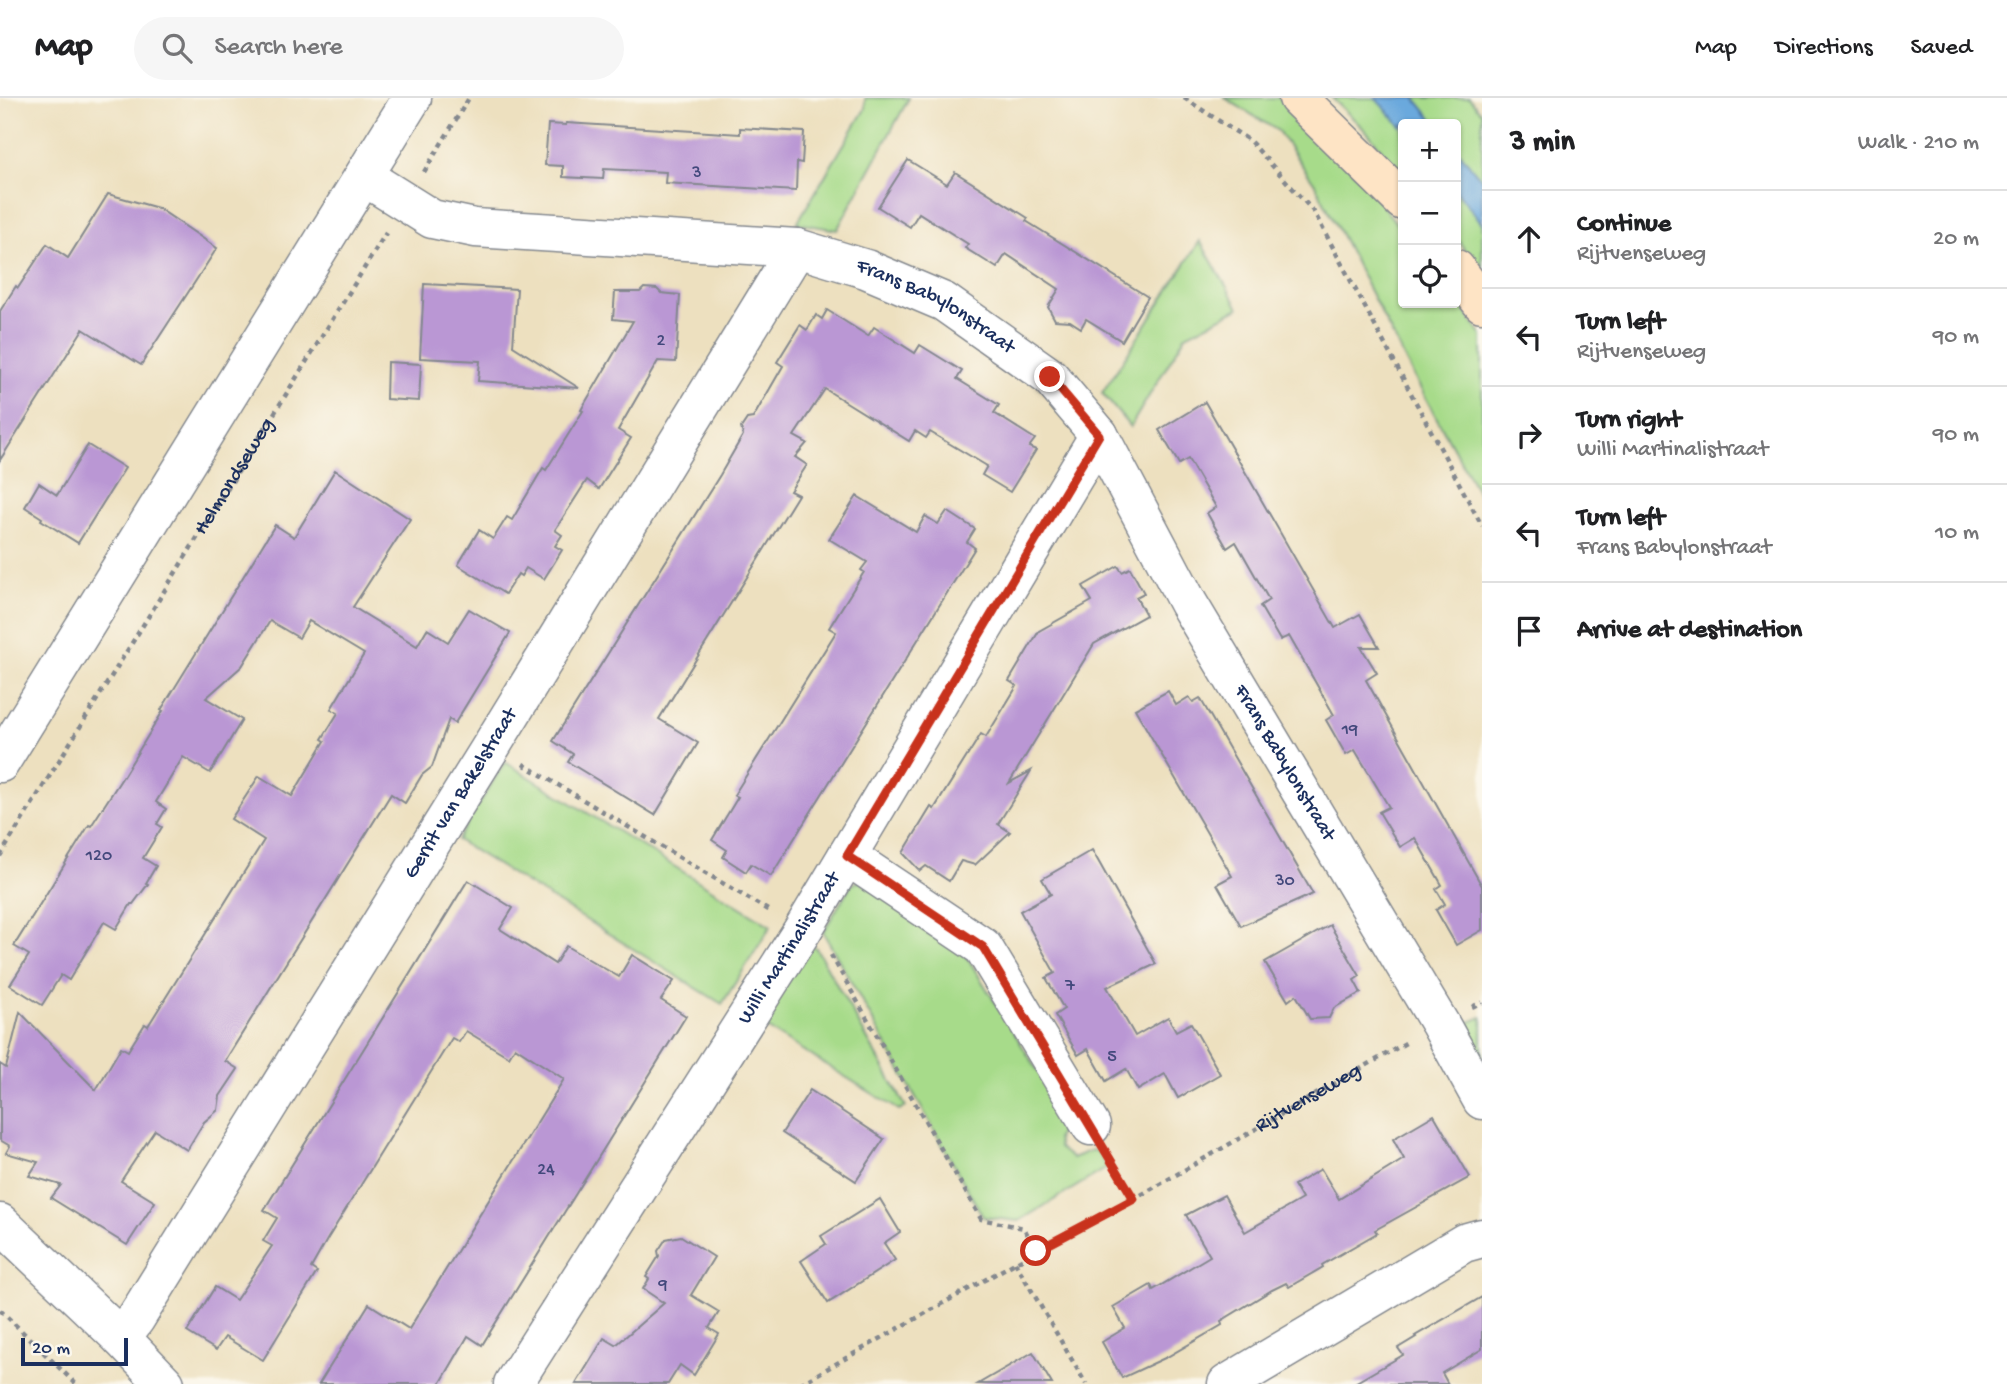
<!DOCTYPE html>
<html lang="en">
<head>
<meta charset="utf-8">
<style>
  body { margin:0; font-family:"Gochi Hand",sans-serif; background:#f6f6f6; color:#202124 }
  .controls { position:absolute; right:21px; top:21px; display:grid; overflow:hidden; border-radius:7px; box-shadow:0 2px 5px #0004 }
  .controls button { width:63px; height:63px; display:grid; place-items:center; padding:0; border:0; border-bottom:2px solid #e0e0e0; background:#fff; color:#202124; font:35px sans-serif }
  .scale { position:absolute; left:21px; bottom:18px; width:107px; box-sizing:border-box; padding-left:7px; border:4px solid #1b2f5e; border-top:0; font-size:19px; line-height:24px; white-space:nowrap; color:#1b2f5e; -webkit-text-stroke:5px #fbf7ec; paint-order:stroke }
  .stop { position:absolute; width:21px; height:21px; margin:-16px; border:5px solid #c8321e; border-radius:50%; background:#fff }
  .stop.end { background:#c8321e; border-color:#fff; box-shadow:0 2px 7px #0008 }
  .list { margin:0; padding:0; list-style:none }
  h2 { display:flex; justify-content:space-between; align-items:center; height:91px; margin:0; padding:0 28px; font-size:30px }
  h2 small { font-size:23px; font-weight:400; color:#757577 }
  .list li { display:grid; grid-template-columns:46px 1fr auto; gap:21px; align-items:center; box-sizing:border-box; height:98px; padding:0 28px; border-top:2px solid #e0e0e0 }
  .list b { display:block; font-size:26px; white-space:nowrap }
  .list p { margin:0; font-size:23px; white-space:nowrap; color:#757577 }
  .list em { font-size:23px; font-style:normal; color:#757577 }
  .icon { flex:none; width:38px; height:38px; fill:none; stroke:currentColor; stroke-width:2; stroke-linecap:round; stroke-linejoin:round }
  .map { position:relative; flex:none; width:1482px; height:1286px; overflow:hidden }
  header { display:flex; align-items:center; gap:42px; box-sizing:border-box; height:98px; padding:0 35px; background:#fff; border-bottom:2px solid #e0e0e0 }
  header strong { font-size:33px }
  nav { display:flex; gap:38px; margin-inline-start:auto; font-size:24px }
  .search { width:490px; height:63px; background:#f6f6f6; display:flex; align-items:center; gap:18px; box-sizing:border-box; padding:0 24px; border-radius:38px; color:#757577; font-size:26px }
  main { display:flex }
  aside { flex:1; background:#fff }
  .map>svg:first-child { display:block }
  .green { fill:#a7db8a; stroke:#618574; stroke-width:2 }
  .water { fill:#6ba9dd; stroke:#436c9e; stroke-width:2 }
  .building { fill:#ba97d4 }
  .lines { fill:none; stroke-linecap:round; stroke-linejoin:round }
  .minor-casing { stroke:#84888e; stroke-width:41 }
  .tertiary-casing { stroke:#84888e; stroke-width:41 }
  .secondary-casing { stroke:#84888e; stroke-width:41 }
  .path { stroke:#84888e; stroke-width:4.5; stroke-dasharray:5 5; stroke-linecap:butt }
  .minor { stroke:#fff; stroke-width:38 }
  .tertiary { stroke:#fff; stroke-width:38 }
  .secondary { stroke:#fee4c5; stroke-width:38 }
  .route { stroke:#c8321e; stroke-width:9 }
  .labels { text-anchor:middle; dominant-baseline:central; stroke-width:5; stroke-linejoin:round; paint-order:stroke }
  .number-label { font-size:18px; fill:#43497c }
  .street-label { font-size:21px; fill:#1b2f5e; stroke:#fbf7ec }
</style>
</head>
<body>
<header>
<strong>Map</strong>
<div class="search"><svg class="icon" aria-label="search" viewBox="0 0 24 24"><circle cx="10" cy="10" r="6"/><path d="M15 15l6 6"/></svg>Search here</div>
<nav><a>Map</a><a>Directions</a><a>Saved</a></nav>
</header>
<main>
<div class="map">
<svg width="1482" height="1286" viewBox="0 0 1482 1286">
  <rect width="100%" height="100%" fill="#fbf7ec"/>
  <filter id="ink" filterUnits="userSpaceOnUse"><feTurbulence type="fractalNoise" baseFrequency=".0143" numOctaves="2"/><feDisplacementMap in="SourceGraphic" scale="14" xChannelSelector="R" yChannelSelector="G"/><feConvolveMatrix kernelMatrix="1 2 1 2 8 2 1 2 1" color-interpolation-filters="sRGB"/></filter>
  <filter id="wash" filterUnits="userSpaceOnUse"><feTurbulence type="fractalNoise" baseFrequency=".00686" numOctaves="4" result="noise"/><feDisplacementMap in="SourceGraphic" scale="28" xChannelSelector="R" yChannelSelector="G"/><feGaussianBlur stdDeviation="1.57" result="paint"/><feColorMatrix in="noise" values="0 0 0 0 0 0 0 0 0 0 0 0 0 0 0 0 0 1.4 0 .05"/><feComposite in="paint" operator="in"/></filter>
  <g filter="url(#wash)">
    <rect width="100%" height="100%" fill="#ede0bf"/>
    <g class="green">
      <path d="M865,0h44l-72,132 -40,-7 68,-114z"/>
      <path d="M1225,0h54l83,82 41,52v71h53v-5l26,38v164l-69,-125 -98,-191 -37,-53z"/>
      <path d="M1332,0h43l28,30v47l-35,-42z"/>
      <path d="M1415,0h54l13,15v67l-26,-32v-24h-20z"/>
      <path d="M1456,92l26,33v50l-26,-35z"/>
      <path d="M1200,143l39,67 -53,27 -56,92 -28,-34z"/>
      <path d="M505,664l266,164 -49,78 -265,-164z"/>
      <path d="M859,783l98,60 112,180 -12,17 2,10 13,10 20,-8 6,2 9,16 -88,53 -36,-4 -160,-285 28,-47z"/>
      <path d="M810,846l6,4 90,159 -7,3 -139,-86z"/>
      <path d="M1482,919v40l-19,-32z"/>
    </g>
    <g class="water">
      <path d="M1375,0h40l21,26h-33v4z"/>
      <path d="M1456,50l26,32v43l-26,-33z"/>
    </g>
    <g id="blocks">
      <g class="building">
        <path d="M566,25l174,11v-6l64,4 -2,31 -5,-1 -1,29 -131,-8 1,-11 -62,-3 -1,10 -40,-2v-11l-18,-1 3,-41 18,1z"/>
        <path d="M908,62l39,24 8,-12 73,46 -2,3 122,76 -26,44 -36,-22 -5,9 -11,-7 -15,-1 -7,-13 11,-18 -53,-35 -9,14 -32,-20 3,-4 -49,-31 -9,14 -32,-20z"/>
        <path d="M108,96l50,14 59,40 -76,117 -58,-36 -83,131v-149l16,-25 2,2 29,-44 21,14z"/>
        <path d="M424,186l93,5 -4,57 66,42 -101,-7 2,-20 -60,-3z"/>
        <path d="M644,190l13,1 4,4 19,2 -4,67 -18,-1 -40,69 13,8 -32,51 -12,-9 -32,50 7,5 -7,11 7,4 -18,29 -18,-11 -5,8 -3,-2 -13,20 -47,-29 21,-35 14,9 14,-22 5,3 31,-52 3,2 37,-59 -2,-1 52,-89 -20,-2 2,-27h25z"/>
        <path d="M827,212l41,26 6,-9 41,26 5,-8 42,26 -5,8 42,26 -5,8 41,26 -6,8 7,3 -26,42 -28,-17 5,-9 -57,-34 -4,6 -11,-7 -6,10 -84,-52 -31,47 13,7 -12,14 12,8 -17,26 8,4 -139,224 39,24 -43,72 -87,-53 5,-8 -20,-13 167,-266 23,-40 -2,-7 6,-9 6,-1 30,-52 -6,-4 23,-37 7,5 9,-15 6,4z"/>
        <path d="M387,264l34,2 -2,37 -33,-2z"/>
        <path d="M1205,304l130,226 25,-14 19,33h-18l16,26 -11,7 116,206v44l-26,15 -20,-35 9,-6 -9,-15 6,-4 -27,-47 -15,9 -21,-35 10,-5 -34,-57 -9,5 -20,-35 8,-5 -45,-79 -9,4 -20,-34 9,-6 -33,-58 -9,6 -20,-35 9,-6 -28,-48 -9,5 -20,-34z"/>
        <path d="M88,347l37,23 -47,75 -37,-23 1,-2 -17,-11 14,-24 18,12z"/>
        <path d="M335,372l75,49 -57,88 64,39 10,-17 21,13 21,-33 41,24 -55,90 -6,-4 -17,48 -10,8 -17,28 -14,-9 -166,267 13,8 -18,27 -2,14 -14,12 -17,28 -32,-20 -34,51 34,21 -28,43 -76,-47 10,-13 -32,-9 9,-14 -32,-9 4,-7 -10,-6v-76l6,4 14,-56 76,78 25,-43 7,4 17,-27 3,2 116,-186 -33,-21 28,-43 33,20 33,-55 -3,-2 16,-26 -7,-4 33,-55 -55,-33 -10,17 -29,-17 -28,45 -36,32 36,22 -32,53 -27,-16 -27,45 10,7 -9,15 5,3 -19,31 13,8 -10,17 2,1 -15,20h-2l-15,25 -12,-7 -35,58 -8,-5 -19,30 -32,-20 19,-30 -15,-9 75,-121 2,1 33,-51 39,-64 -2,-1 114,-185 19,12z"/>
        <path d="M857,398l59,36 9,-16 13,8 9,-13 28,18 -8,13 8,6 -204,328 -20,-12 -5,8 -23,-15 4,-7 -15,-10 26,-43 -4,-2 102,-163 -7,-4 35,-56 -3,-2 6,-8 -38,-23z"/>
        <path d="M1118,468l4,6 8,-4 14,25 -8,4 10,18 -52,29 -85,139 22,-12 -33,53 12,8 -35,33 -14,-4 -12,20 -23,-15 -6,5 -17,-18 28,-46 3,2 47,-75 5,3 31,-51 -8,-5 30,-50 53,-30 -9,-15z"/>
        <path d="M1168,593l8,14 13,-8 4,5 7,-4 113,196 -72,32 -24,-42 15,-8 -97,-167z"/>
        <path d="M1092,752l64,114 -49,23 28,49 33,-19 8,14 15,-8 29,51 -42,24 -13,-24 -27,16 -12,-21 -20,12 -18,-32 -10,6 -23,-40 9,-6 -18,-31 9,-5 -35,-62 31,-17 -9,-15z"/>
        <path d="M468,782l45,28 -13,21 55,35 11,-18 53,31 13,-22 42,26 -13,19 25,16 -204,329 -14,-9 -28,48h-121l50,-80 40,25 155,-250 -49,-32 -6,10 -43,-26 -7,11 -7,-4 -124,200 -17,30 6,4 -54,88 -38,-23 -9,13 -29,-18 28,-45 21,13 36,-54 -9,-5 14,-23 -13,-8z"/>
        <path d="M1330,827l30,51 -6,4 7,13 -27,15 -5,10 -19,1 -14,-24 -8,6 -23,-39z"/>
        <path d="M810,992l74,49 -28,42 -74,-48z"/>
        <path d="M1434,1017l36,62 -95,53 2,3 -55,32 1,2 -34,20 -3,-4 -14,7 -51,31 1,4 -55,32 -45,21 -20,-36 23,-14 -12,-21 38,-22 2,5 57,-34 -24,-41 38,-20 21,37 57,-33 -8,-14 27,-16 18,30 65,-40 -11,-20z"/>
        <path d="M880,1101l20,33 -16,11 11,17 -67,43 -27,-42 25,-17 -5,-8z"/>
        <path d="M681,1138l33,21 -23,38 28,17 -10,16 10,6 -25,41 -14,-10 -12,19h-92l28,-46 12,7 48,-42 -21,-14 6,-10 -3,-2 13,-21 -1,-5 8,-12z"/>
        <path d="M1482,1199v52l-40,24 6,11h-95l50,-29 -5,-7 18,-11 -1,-1z"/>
        <path d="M1033,1254l19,32h-74z"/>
      </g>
    </g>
  </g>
  <g filter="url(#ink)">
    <use href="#blocks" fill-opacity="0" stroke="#84888e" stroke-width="2"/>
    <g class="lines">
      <g class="minor-casing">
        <g id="minor">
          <path id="s3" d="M365,79l67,42 43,9 322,20 69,21 78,33 106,75 49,58 89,168 252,421 42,76"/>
          <path d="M847,758l136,91 108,179"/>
          <path d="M0,1125l121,115 44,46"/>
          <path id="s4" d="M121,1240l15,-20 356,-573 305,-497"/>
          <path id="s5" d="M513,1286l289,-453 297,-496"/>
          <path d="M1227,1286l237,-141 18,-5"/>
        </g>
      </g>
      <g class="tertiary-casing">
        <path id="tertiary" d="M0,665l412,-665"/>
      </g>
      <g class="secondary-casing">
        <g id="secondary">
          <path d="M1298,0l105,103"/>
          <path d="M1456,171l26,34"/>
        </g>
      </g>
      <g class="path">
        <path d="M1184,0l66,43 64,71 168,314"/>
        <path d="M424,74l45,-74"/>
        <path d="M523,666l248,148"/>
        <path id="s1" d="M0,758l386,-623"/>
        <path d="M831,857l150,264 43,9 12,23"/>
        <path d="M1472,909l10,-5"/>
        <path d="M1109,1059l25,42"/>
        <path d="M1015,1164l71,122"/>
        <path d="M0,1212l76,74"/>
        <path id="s2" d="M800,1286l236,-133 98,-52 275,-158"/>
      </g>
      <use href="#minor" class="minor"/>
      <use href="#tertiary" class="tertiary"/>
      <use href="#secondary" class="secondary"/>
    </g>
  </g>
  <g class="lines" filter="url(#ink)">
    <path class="route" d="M1036,1153l98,-52 -151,-252 -136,-91 252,-421 -49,-58"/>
  </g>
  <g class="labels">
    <g class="number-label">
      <text x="697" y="75">3</text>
      <text x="661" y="243">2</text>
      <text x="1350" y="632">19</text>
      <text x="99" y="758">120</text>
      <text x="1285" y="783">30</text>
      <text x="1070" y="888">7</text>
      <text x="1112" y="959">5</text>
      <text x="546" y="1072">24</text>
      <text x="663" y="1187">9</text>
    </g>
    <g class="street-label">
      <text stroke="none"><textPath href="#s3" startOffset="597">Frans Babylonstraat</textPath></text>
      <text stroke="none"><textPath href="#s1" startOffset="446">Helmondseweg</textPath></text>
      <text stroke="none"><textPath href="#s3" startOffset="1185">Frans Babylonstraat</textPath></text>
      <text stroke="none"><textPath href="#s4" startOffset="642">Gerrit van Bakelstraat</textPath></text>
      <text stroke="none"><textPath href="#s5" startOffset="516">Willi Martinalistraat</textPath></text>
      <text stroke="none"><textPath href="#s2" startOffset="583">Rijtvenseweg</textPath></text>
    </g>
  </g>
</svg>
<div class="controls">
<button>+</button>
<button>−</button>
<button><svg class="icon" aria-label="locate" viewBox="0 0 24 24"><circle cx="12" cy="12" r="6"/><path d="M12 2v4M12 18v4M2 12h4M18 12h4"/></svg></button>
</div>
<div class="scale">20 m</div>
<div class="stop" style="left:1036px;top:1153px"></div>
<div class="stop end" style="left:1050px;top:279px"></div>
</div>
<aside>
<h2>3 min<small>Walk · 210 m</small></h2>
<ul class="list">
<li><svg class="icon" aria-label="ahead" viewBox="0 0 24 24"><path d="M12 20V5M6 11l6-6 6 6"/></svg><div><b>Continue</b><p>Rijtvenseweg</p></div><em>20 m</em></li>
<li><svg class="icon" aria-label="left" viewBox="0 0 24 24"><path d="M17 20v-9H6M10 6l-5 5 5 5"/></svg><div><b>Turn left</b><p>Rijtvenseweg</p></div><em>90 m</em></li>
<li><svg class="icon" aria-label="right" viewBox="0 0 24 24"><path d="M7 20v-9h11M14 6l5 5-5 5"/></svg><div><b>Turn right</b><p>Willi Martinalistraat</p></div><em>90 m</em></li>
<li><svg class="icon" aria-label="left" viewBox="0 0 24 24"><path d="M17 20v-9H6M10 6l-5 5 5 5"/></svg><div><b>Turn left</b><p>Frans Babylonstraat</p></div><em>10 m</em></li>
<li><svg class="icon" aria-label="arrive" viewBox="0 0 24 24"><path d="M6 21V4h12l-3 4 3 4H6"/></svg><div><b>Arrive at destination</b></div></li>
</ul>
</aside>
</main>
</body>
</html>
